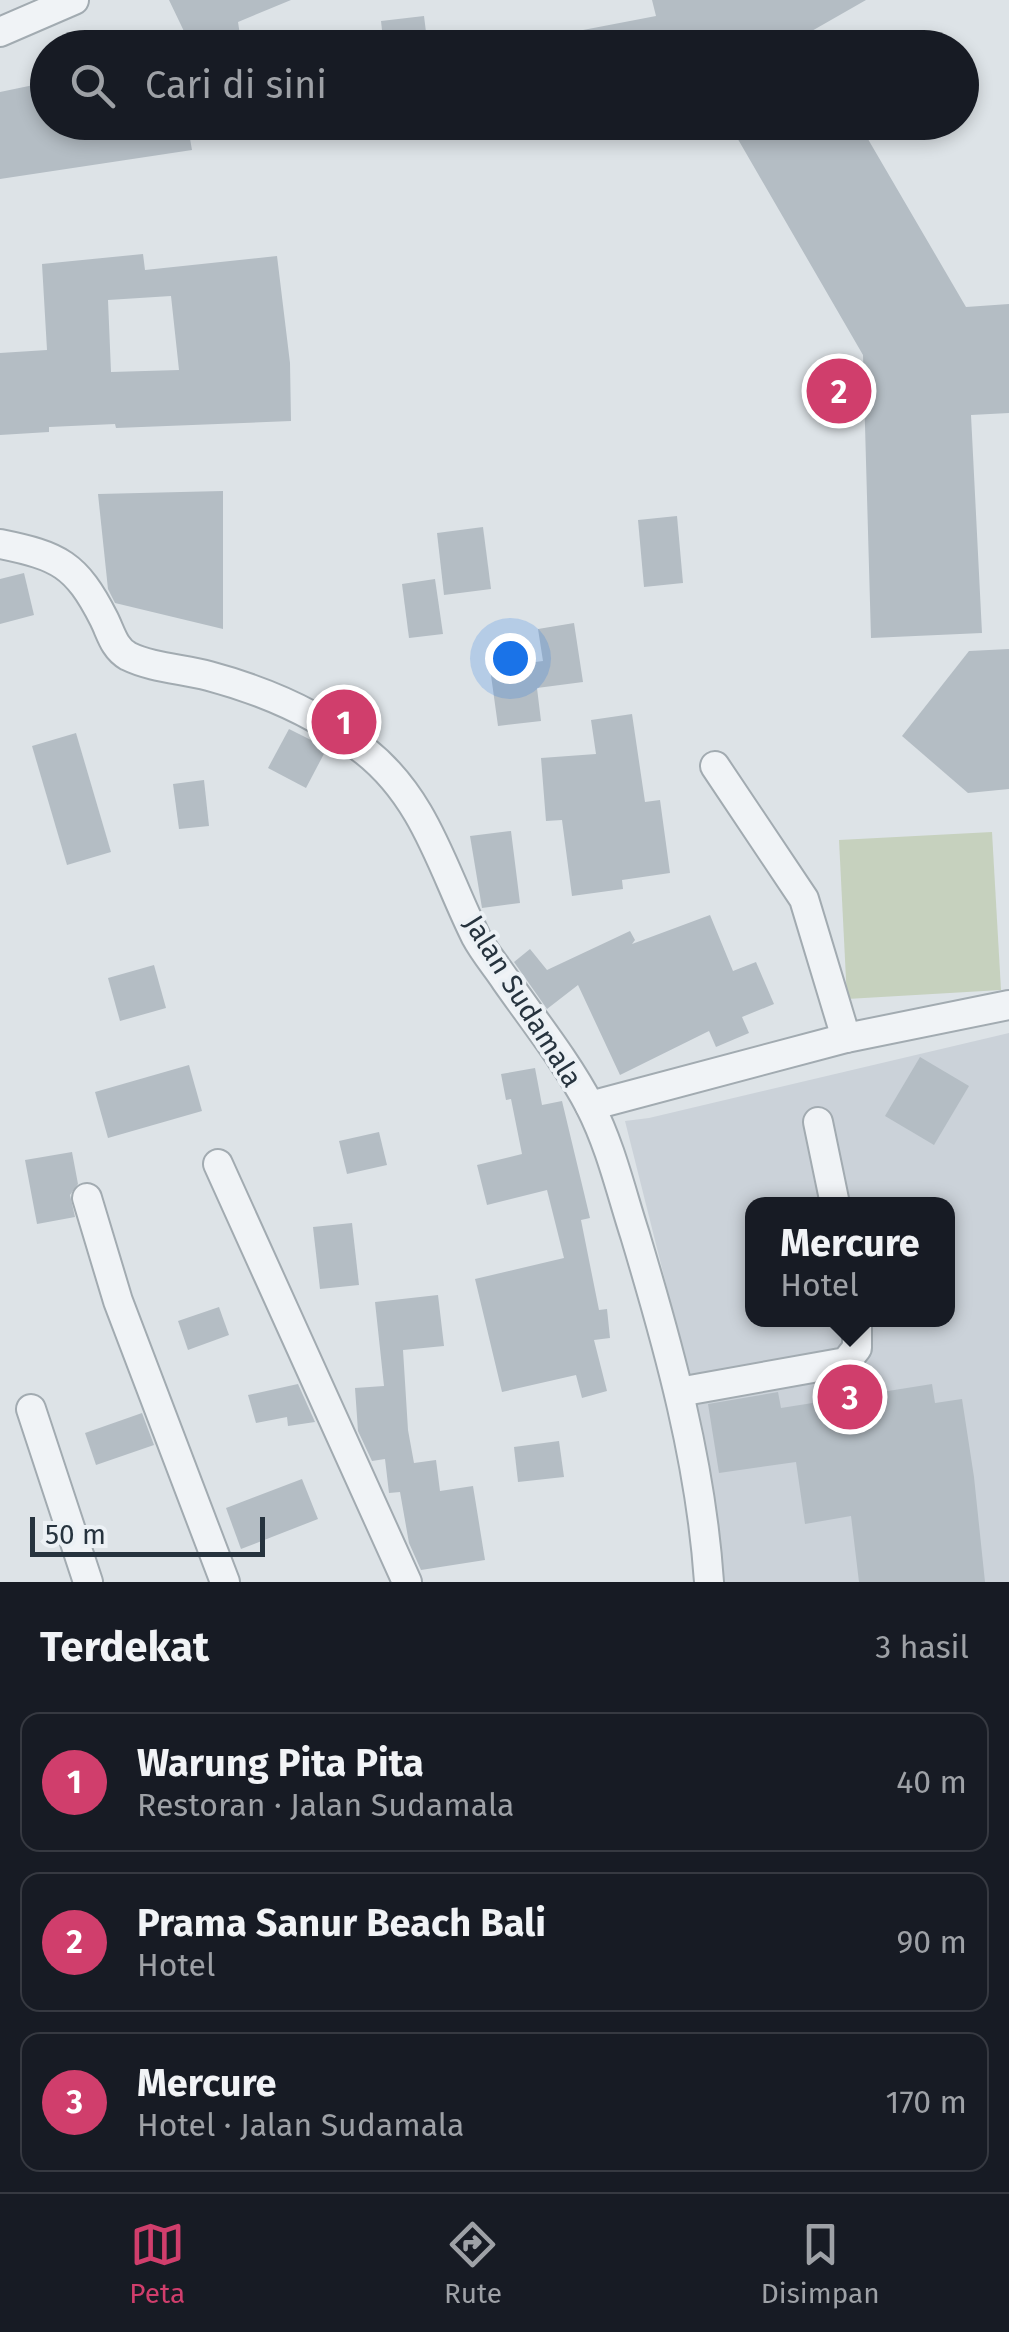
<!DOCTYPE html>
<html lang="id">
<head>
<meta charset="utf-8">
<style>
  body { margin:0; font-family:"Fira Sans",sans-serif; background:#20242c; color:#f1f3f6 }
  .scale { position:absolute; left:30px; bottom:25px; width:235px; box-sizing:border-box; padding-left:10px; border:5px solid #26333e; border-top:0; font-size:28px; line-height:35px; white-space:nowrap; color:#26333e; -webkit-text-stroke:8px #ecf1f5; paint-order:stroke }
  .you { position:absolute; left:510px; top:658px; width:35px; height:35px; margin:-25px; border:8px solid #fff; border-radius:50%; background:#1a73e8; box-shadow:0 0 0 15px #1a73e833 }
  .badge { display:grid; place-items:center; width:65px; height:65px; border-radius:50%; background:#d03e6c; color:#fff; font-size:32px; font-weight:700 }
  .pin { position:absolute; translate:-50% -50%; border:5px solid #fff; box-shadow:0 2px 10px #0006 }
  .popup { position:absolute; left:745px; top:1197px; width:210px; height:130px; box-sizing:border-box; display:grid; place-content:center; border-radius:20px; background:#171b24; filter:drop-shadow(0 2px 8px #0005); font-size:32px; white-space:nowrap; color:#9ea1a6 }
  .popup b { font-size:38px; color:#f1f3f6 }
  .popup::after { content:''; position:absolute; left:50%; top:100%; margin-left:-20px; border:20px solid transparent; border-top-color:#171b24 }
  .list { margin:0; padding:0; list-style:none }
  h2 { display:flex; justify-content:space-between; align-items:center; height:130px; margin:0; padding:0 40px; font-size:42px }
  h2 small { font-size:32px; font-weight:400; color:#9ea1a6 }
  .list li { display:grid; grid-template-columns:65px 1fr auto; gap:30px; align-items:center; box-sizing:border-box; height:140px; margin:0 20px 20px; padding:0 20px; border:2px solid #363941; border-radius:20px }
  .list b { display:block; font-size:38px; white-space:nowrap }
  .list p { margin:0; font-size:32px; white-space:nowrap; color:#9ea1a6 }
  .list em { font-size:32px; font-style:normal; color:#9ea1a6 }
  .icon { flex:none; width:55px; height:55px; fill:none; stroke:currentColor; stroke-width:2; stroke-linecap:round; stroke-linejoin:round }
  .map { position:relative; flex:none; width:1009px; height:1582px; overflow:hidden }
  .search { position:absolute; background:#171b24; box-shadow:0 5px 15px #0003; left:30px; right:30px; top:30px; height:110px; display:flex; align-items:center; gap:25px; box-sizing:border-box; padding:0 35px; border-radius:55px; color:#9ea1a6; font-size:38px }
  .sheet { height:610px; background:#171b24 }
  nav { display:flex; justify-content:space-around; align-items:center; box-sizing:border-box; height:140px; border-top:2px solid #363941; background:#171b24; font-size:28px; color:#9ea1a6 }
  nav a { display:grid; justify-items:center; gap:5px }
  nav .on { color:#d03e6c }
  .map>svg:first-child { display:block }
  .built { fill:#cbd2d9; fill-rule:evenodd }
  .green { fill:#c6d1be }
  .building { fill:#b4bdc4; fill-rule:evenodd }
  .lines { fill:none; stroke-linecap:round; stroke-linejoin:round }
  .minor-casing { stroke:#a2abb1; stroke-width:32 }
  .minor { stroke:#f0f3f6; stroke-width:28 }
  .labels { text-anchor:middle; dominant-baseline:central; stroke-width:8; stroke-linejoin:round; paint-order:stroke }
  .street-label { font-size:28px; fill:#26333e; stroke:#ecf1f5 }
</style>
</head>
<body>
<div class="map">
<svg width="1009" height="1582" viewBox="0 0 1009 1582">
  <rect width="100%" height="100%" fill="#dde3e7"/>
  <path class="built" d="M1009,1033v549h-290l-4,-76 -48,-218 -42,-167 24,-3zM752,1204h196v116h-196z"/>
  <path class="green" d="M992,832l9,158 -154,9 -8,-159z"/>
  <g class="building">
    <path d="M169,0h122l-53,22 4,26h-50z"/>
    <path d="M652,0h214l-84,48h-224l-1,-13 99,-19z"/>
    <path d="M424,16l4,32h-44l-3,-27z"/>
    <path d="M48,82v40h139l5,28 -192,29v-87z"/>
    <path d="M728,122h130l108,185 43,-3v109l-38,2 11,218 -111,5 -8,-283z"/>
    <path d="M143,254l2,16 132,-14 13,107 1,58 -175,7 -1,-4 -66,3v5l-49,3v-82l47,-3 -5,-86zM171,296l8,74 -68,2 -3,-72z"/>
    <path d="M223,491v138l-108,-26 -7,-14 -10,-95z"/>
    <path d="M677,516l6,67 -39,4 -6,-67z"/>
    <path d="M483,527l8,62 -47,6 -7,-62z"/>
    <path d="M24,573l10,42 -34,9v-45z"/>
    <path d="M435,579l8,55 -34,4 -7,-54z"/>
    <path d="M574,623l9,59 -46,6 4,33 -43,5 -8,-58 53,-7 -5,-32z"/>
    <path d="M1009,649v140l-41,4 -66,-57 67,-85z"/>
    <path d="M632,714l13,88 15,-2 10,73 -48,7 1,9 -51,7 -10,-76 -16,1 -5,-63 55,-4 -5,-34z"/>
    <path d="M289,729l38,19 -21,40 -38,-20z"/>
    <path d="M76,733l35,119 -44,13 -35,-119z"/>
    <path d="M204,780l5,46 -30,3 -6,-45z"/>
    <path d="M511,831l9,72 -38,5 -12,-72z"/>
    <path d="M710,915l23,56 23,-9 18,42 -32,13 7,16 -33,14 -7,-16 -89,44 -42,-90 -31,24 -33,-47 16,-13 17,21 83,-39 5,9 -3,4z"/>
    <path d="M154,965l12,43 -46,13 -12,-43z"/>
    <path d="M920,1057l49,29 -35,59 -49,-29z"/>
    <path d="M189,1065l13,46 -94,27 -13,-46z"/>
    <path d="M535,1068l7,37 20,-4 28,117 -9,2 18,90 8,-1 3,29 -16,2 13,51 -25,7 -6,-23 -74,17 -27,-113 89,-21 -17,-68 -60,15 -10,-40 45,-11 -11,-55 -5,1 -5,-26z"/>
    <path d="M379,1132l8,33 -40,9 -8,-33z"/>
    <path d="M72,1152l6,32 -8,11 5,22 -38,7 -12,-64z"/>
    <path d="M352,1223l7,62 -39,4 -7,-62z"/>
    <path d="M438,1295l6,51 -41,4 5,80 6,33 22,-3 4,31 33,-5 12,74 -64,10 -12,-27 -9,-51 -11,1 -4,-34 -13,2 -14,-30 -3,-43 29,-2 -9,-84z"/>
    <path d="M219,1307l10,28 -41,15 -10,-29z"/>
    <path d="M298,1384l17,38 -27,4 -1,-9 -31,6 -8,-28z"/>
    <path d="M932,1384l3,19 27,-4 12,78 11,105h-126l-8,-66 -46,8 -9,-62 -77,11 -11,-69 70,-12 3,16z"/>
    <path d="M142,1413l12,32 -58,20 -11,-32z"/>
    <path d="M559,1441l5,36 -46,5 -4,-35z"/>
    <path d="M302,1479l16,40 -77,30 -15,-41z"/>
  </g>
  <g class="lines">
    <g class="minor-casing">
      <g id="minor">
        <path d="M0,32l74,-32"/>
        <path d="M0,544c59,12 76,20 104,75 7,14 10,29 24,37 24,12 56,13 81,20 56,15 111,39 156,75 61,48 78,120 111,186 8,15 20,29 30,44 28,40 61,81 84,125 21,41 31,86 45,129 34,113 66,228 74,347"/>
        <path d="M715,766l89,133 42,139"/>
        <path d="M590,1106l256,-68 163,-33"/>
        <path d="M818,1122l17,82"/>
        <path d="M218,1164l189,418"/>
        <path d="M87,1198l31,103 107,281"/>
        <path d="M679,1392l167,-30 11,-14v-28"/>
        <path d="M31,1409l57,173"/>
      </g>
    </g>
    <use href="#minor" class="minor"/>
  </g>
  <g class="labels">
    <g class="street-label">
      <text transform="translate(523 1001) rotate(58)">Jalan Sudamala</text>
    </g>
  </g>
</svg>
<div class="scale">50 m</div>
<div class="you"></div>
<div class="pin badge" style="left:344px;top:722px">1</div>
<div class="pin badge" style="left:839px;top:391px">2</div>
<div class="pin badge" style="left:850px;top:1397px">3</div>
<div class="popup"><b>Mercure</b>Hotel</div>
<div class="search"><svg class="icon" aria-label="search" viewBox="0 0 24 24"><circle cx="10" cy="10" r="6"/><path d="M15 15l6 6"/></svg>Cari di sini</div>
</div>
<section class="sheet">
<h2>Terdekat<small>3 hasil</small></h2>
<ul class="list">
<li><span class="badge">1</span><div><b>Warung Pita Pita</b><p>Restoran · Jalan Sudamala</p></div><em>40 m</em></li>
<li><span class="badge">2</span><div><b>Prama Sanur Beach Bali</b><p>Hotel</p></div><em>90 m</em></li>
<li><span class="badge">3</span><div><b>Mercure</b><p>Hotel · Jalan Sudamala</p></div><em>170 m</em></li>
</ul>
</section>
<nav>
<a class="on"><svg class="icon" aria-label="map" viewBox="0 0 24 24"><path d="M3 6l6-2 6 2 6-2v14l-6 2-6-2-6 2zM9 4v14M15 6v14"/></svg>Peta</a>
<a><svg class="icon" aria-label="directions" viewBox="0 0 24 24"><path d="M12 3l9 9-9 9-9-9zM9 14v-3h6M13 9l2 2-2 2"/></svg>Rute</a>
<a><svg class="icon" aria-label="saved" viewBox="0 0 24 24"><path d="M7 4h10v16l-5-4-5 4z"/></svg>Disimpan</a>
</nav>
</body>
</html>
